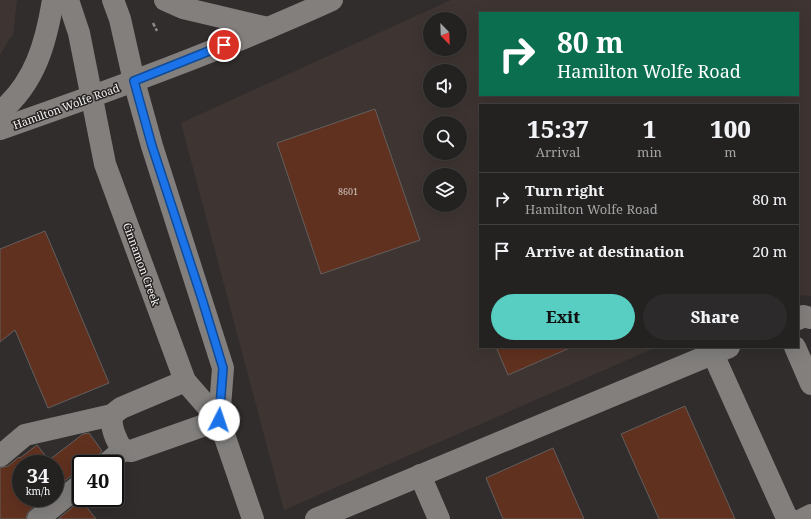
<!DOCTYPE html>
<html lang="en">
<head>
<meta charset="utf-8">
<style>
  body { margin:0; font-family:"Noto Serif",serif; background:#2c2a2a; color:#f1f3f6; height:100vh; display:flex; flex-direction:column; font-size:15px; white-space:nowrap }
  * { box-sizing:border-box; margin:0 }
  p { font-size:13px; color:#a3a4a5 }
  .icon { flex:none; width:22px; height:22px; fill:none; stroke:currentColor; stroke-width:2; stroke-linecap:round; stroke-linejoin:round }
  .map { position:relative; flex:1; overflow:hidden }
  .drawer { position:absolute; left:479px; top:104px; width:320px; height:244px; display:flex; flex-direction:column; background:#242221; border-radius:0px; box-shadow:0 4px 16px #0002,0 0 0 1px #413f3f }
  .drawer>* { flex:none }
  .hud { position:absolute; left:479px; top:12px; width:320px; height:84px; border-radius:0px; box-shadow:0 4px 16px #0002,0 0 0 1px #413f3f; background:#0b6e4f; color:#fff; overflow:hidden }
  .needle { width:26px; rotate:157deg }
  .buttons { position:absolute; left:423px; top:12px; display:grid; gap:8px }
  .buttons a { display:grid; place-items:center; width:44px; height:44px; border-radius:50%; background:#242221; box-shadow:0 4px 16px #0002,0 0 0 1px #413f3f; font-size:20px }
  .speed { position:absolute; left:12px; top:455px; display:flex; gap:8px; font-size:20px; font-weight:700; text-align:center }
  .speed>* { display:grid; place-content:center; width:52px; height:52px; border-radius:50%; background:#242221; box-shadow:0 4px 16px #0002,0 0 0 1px #413f3f; line-height:1 }
  .speed small { font-size:10px; font-weight:400 }
  .speed .limit { border:2px solid #111; border-radius:6px; background:#fff; color:#111 }
  .pin { position:absolute; display:grid; place-items:center; width:34px; height:34px; color:#fff; margin:-17px; border:2px solid #fff; border-radius:50%; box-shadow:0 1px 4px #0007 }
  .me { position:absolute; width:44px; margin:-22px; rotate:4deg; stroke-linejoin:round; filter:drop-shadow(0 0 3px #0008) }
  .turn { display:flex; align-items:center; gap:14px; height:84px; padding:0 12px; font-size:18px }
  .turn .icon { width:52px; height:52px; stroke-width:2.5 }
  .turn b { display:block; font-size:28px; line-height:34px }
  .eta { display:flex; justify-content:space-evenly; align-items:center; height:68px; text-align:center }
  .eta b { font-size:24px; font-weight:800; line-height:28px }
  .primary-button { display:flex; gap:8px; margin-top:auto; padding:8px 12px }
  .primary-button a { flex:1; height:46px; border-radius:24px; background:#57cec1; color:#111; font-size:16px; font-weight:800; line-height:46px; text-align:center }
  .primary-button a+a { background:#2c2a2a; color:#f1f3f6 }
  ul { padding:0; list-style:none }
  li { display:flex; align-items:center; gap:12px; height:52px; padding:0 12px; border-top:1px solid #413f3f }
  li div { flex:1 }
  li b { display:block; font-size:15px }
  li em { font-style:normal }
  .map>svg:first-child { display:block }
</style>
</head>
<body>
<div class="map">
<svg width="811" height="519" viewBox="0 0 811 519">
  <rect width="100%" height="100%" fill="#302d2c"/>
  <!-- built -->
  <g fill="#3e3532" fill-rule="evenodd">
    <path d="M0,0H17L13,36L10,38L0,55Z"/>
    <path d="M451,0H811V296L798,295V105H480V347H657L284,510L181,123ZM480,13H798V95H480ZM430,19H460V49H430ZM430,71H460V101H430ZM430,123H460V153H430ZM430,175H460V205H430Z"/>
  </g>
  <!-- building -->
  <g fill="#60311f" stroke="#635f5e">
    <path d="M375,109L420,240L321,274L277,143Z"/>
    <path d="M45,231L109,383L48,408L15,330L0,342V249Z"/>
    <path d="M496,347H572L508,375Z"/>
    <path d="M685,406L735,519H659L621,434Z"/>
    <path d="M89,433L102,451L90,464H81V471L73,474L55,489V464H21V498H44L30,510L27,514L26,519H0V468L8,466L19,457L20,458L37,445L49,460L83,434Z"/>
    <path d="M553,448L584,519H503L486,478Z"/>
    <path d="M81,500L96,519H58Z"/>
  </g>
  <g fill="none" stroke-linecap="round" stroke-linejoin="round">
    <!-- path -->
    <path stroke="#8c8989" stroke-width="2.5" stroke-dasharray="4 2" stroke-linecap="butt" d="M153,23L157,31"/>
    <!-- minor -->
    <g stroke="#827f7d" stroke-width="22">
      <path d="M68,0L79,33L105,164L185,381L219,420L253,519"/>
      <path d="M113,0L120,19L134,81L152,146L223,368L219,420"/>
      <path d="M165,0L183,8L268,28"/>
      <path d="M0,112C35,83 46,43 53,0"/>
      <path d="M0,129C112,90 224,49 332,0"/>
      <path d="M798,319L803,316L811,318"/>
      <path d="M795,347L811,384"/>
      <path d="M713,354L787,518L790,519"/>
      <path d="M112,415C110,426 116,441 123,450"/>
      <path d="M0,456L25,435L112,415L121,408L185,381"/>
      <path d="M106,464L123,450L131,451L219,420"/>
      <path d="M420,475L439,519"/>
      <path d="M38,519L81,484"/>
      <path d="M316,519L729,347"/>
      <path d="M803,519L811,515"/>
    </g>
  </g>
  <g fill="none" stroke-linecap="round" stroke-linejoin="round">
    <!-- route casing -->
    <g stroke="#114b97" stroke-width="10">
      <path id="route" d="M219,420L223,368L202,299L152,146L134,81L224,45"/>
    </g>
    <!-- route -->
    <use href="#route" stroke="#1a73e8" stroke-width="7"/>
  </g>
  <g text-anchor="middle" dominant-baseline="central" stroke-width="3" stroke-linejoin="round" paint-order="stroke">
    <!-- number labels -->
    <g font-size="9" fill="#d0c2be">
      <text x="348" y="191">8601</text>
    </g>
    <!-- street labels -->
    <g font-size="11" fill="#f5f3f3" stroke="#262322">
      <text transform="translate(66 106) rotate(-20)">Hamilton Wolfe Road</text>
      <text transform="translate(142 264) rotate(70)">Cinnamon Creek</text>
    </g>
  </g>
</svg>
<div class="buttons">
<a><svg class="needle" viewBox="-14 -14 28 28"><path d="M0-13l5 13h-10z" fill="#e53935"/><path d="M0 13l5-13h-10z" fill="#a3a4a5"/></svg></a>
<a><svg class="icon" aria-label="sound" viewBox="0 0 24 24"><path d="M4 9h4l5-4v14l-5-4H4zM17 9q2 3 0 6"/></svg></a>
<a><svg class="icon" aria-label="search" viewBox="0 0 24 24"><circle cx="10" cy="10" r="6"/><path d="M15 15l6 6"/></svg></a>
<a><svg class="icon" aria-label="layers" viewBox="0 0 24 24"><path d="M12 4l9 5-9 5-9-5zM3 14l9 5 9-5"/></svg></a>
</div>
<div class="speed"><div>34<small>km/h</small></div><div class="limit">40</div></div>
<div class="pin" style="left:224px;top:45px;background:#d93025"><svg class="icon" aria-label="arrive" viewBox="0 0 24 24"><path d="M6 21V4h12l-3 4 3 4H6"/></svg></div>
<svg class="me" style="left:219px;top:420px" viewBox="-20 -20 40 40"><circle r="19" fill="#fff"/><path d="M0-13L10 11 0 6-10 11z" fill="#1a73e8"/></svg>
<div class="hud">
<div class="turn"><svg class="icon" aria-label="right" viewBox="0 0 24 24"><path d="M7 20v-9h11M14 6l5 5-5 5"/></svg><div><b>80 m</b>Hamilton Wolfe Road</div></div>
</div>
<section class="drawer">
<div class="eta">
<div><b>15:37</b><p>Arrival</p></div>
<div><b>1</b><p>min</p></div>
<div><b>100</b><p>m</p></div>
</div>
<ul>
<li><svg class="icon" aria-label="right" viewBox="0 0 24 24"><path d="M7 20v-9h11M14 6l5 5-5 5"/></svg><div><b>Turn right</b><p>Hamilton Wolfe Road</p></div><em>80 m</em></li>
<li><svg class="icon" aria-label="arrive" viewBox="0 0 24 24"><path d="M6 21V4h12l-3 4 3 4H6"/></svg><div><b>Arrive at destination</b></div><em>20 m</em></li>
</ul>
<div class="primary-button"><a>Exit</a><a>Share</a></div>
</section>
</div>
</body>
</html>
